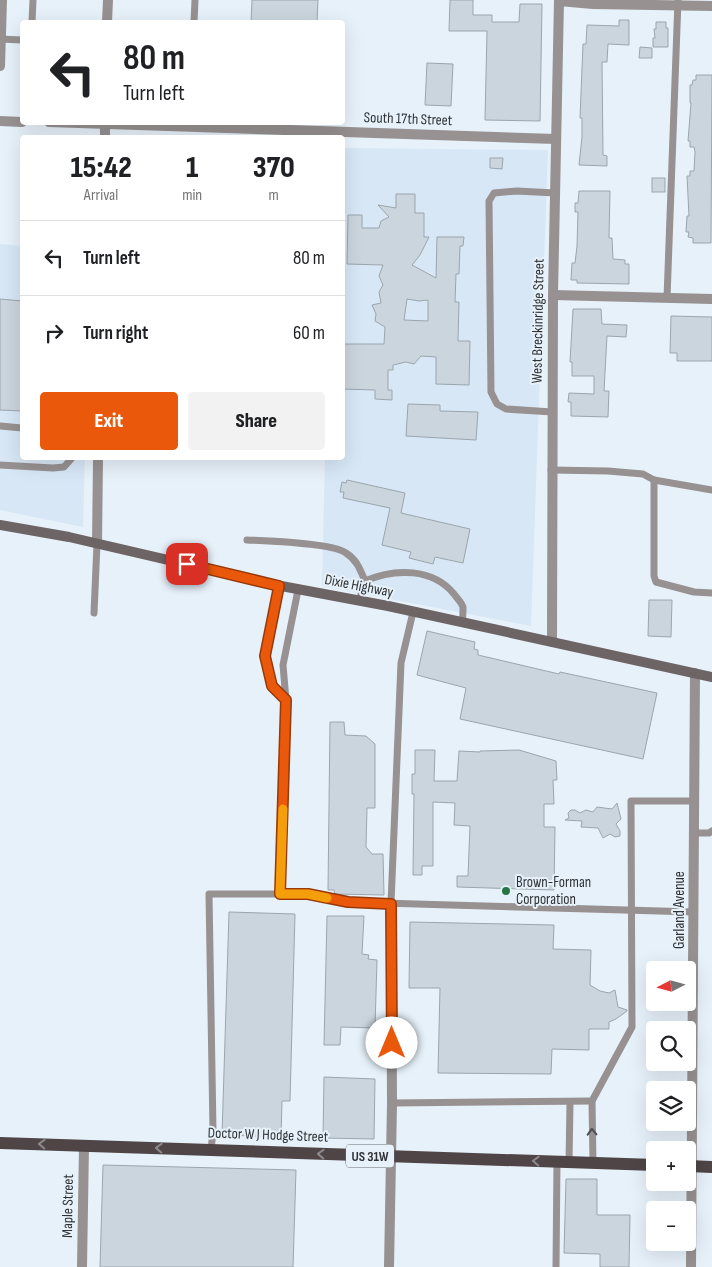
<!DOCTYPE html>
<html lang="en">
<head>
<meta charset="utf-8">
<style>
  body { margin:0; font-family:"Sofia Sans Condensed",sans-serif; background:#f2f2f2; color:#202124; height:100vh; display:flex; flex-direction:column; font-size:19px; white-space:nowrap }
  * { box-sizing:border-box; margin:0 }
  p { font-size:16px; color:#757577 }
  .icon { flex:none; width:28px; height:28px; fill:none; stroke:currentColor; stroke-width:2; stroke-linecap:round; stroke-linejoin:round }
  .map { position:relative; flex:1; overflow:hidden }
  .side { position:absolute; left:20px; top:135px; width:325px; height:325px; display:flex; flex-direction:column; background:#fff; border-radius:5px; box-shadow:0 5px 20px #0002 }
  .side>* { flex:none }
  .top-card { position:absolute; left:20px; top:20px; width:325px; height:105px; border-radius:5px; box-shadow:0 5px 20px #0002; background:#fff; color:#202124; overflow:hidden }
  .needle { width:32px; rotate:264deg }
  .controls { position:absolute; left:646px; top:961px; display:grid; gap:10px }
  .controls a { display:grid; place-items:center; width:50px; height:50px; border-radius:5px; background:#fff; box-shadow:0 5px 20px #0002; font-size:25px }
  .pin { position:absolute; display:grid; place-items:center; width:42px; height:42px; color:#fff; margin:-21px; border-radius:10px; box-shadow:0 2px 8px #0006 }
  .me { position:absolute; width:55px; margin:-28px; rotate:0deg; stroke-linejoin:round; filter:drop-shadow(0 0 4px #0008) }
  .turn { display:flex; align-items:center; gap:18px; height:105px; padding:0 20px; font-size:22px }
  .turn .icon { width:65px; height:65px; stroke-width:2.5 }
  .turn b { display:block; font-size:35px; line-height:42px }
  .eta { display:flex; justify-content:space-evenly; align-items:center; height:85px; text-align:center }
  .eta b { font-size:30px; font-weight:800; line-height:35px }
  .cta { display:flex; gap:10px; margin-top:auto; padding:10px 20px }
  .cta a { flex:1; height:58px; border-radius:5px; background:#ea580c; color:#fff; font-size:20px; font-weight:800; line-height:58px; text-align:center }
  .cta a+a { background:#f2f2f2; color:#202124 }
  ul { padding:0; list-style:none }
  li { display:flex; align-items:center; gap:15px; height:75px; padding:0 20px; border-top:1px solid #e0e0e0 }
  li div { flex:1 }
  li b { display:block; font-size:19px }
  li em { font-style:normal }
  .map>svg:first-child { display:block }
</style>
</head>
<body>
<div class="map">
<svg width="712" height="1267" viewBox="0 0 712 1267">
  <rect width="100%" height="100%" fill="#e7f1fa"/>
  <!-- built -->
  <g fill="#d7e7f6">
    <path d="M343,148L548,150L531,626L322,586L325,458H342Z"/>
    <path d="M0,244L22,246V458H85L83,527L0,510Z"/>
  </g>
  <!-- building -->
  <g fill="#cbd5dd" stroke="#9ba5ad" fill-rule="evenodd">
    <path d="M252,0H318L317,22H251Z"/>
    <path d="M450,0H473V15H492V22H519L520,4H542L540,121L485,120L487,31H449Z"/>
    <path d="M619,20H629V45L608,44L607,62H602L603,155L607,156V166L579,165L582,137V118H580L583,44H586L587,25L619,26Z"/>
    <path d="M656,22H666V28H668V47H653V38H655L654,29H656Z"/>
    <path d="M640,47L652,48V58H639Z"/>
    <path d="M427,63L453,64L451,106L425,105Z"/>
    <path d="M696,75H712L711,243H693V238L688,237L689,232H686L687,216H689L687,176H690V171H694L695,152L694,147H690V141H688L691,103H690V85H692L693,80H696Z"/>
    <path d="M490,158H503L502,169L490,168Z"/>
    <rect x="652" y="178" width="13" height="14"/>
    <path d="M579,191H610L609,238H612L613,259L625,260V264H629V284L577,283V280H571L572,263H575L577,246L578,212H575V203H578Z"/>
    <path d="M396,194H415V213H424V237H429L420,255L412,265L436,278L437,237H464L463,246H460L459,274H456L455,302H459L458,341H470L469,385L436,384V357L421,356L414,364L406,362L393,365V370H388V390H392V400L375,399V390L342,389V344H384L385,327L375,321L376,314L372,305L381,303L379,292L383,285L379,276L383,265L347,264L348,215H362V228H379L381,221L389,217L378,205L396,208ZM407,299L419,301L428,300V321L404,320Z"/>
    <path d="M0,299L22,301V411L0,410Z"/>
    <path d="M573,309H601L602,324L627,325L626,337L607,336L604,391H609L608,417L571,416V402H568L569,393L594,394V376H572V362H570Z"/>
    <path d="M671,316L712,317V361H677V353H670Z"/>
    <path d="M408,404L440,405V411L478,412L476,440L406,436Z"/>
    <path d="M347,480L405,493L401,513L470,529L463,563L435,557L433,564L409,558L411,552L382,545L390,508L343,498L344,492H340L342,482L346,483Z"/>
    <path d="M649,600H672L671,637L648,636Z"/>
    <path d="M427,631L475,642L474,649L478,650V655L559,674L560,672L657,693L643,759L460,719L466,688L417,675Z"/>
    <path d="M330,722H344L345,735L366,736L375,744V808H367L366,847L372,854H383L384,895L335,894L334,890H328Z"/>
    <path d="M415,750H435L434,781H457L459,751L480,752V751L519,750L556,761L557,780H553L554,804H544V827H555L554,890L457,887V876H468L470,826L454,825L455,803L433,802V866H422V875H413L414,794H412V774H415Z"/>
    <path d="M617,803L621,819L616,824L620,831V836L615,837L610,834L603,838L598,828L581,827L582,821L565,820L569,818L568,813L571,810H575L580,813L586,810L593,812L597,807L612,809Z"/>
    <path d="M229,912L295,914L290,1101H282L281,1137L222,1135Z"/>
    <path d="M327,916H364L362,954L369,955L368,959L377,960L375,1028L341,1027L340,1045H324Z"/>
    <path d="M410,922L554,925L553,949L591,950L590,985L600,991L609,993L615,990L618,1007L627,1010V1011L616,1019L609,1022V1029H589V1050L552,1049L551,1074L438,1073L440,988H409Z"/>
    <path d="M324,1077L375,1079L374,1139L323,1138Z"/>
    <path d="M103,1165L296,1170L293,1267H100Z"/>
    <path d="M566,1179H597V1215H630L629,1267H600V1254L564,1253Z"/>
  </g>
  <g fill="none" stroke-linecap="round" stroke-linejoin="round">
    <!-- lane -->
    <g stroke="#979191" stroke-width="7">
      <path d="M32,22L33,0"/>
      <path d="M194,22L195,0"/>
      <path d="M0,39L22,40"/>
      <path d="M667,298L678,0"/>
      <path d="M552,412L506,409L497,404L491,392L489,201L494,193L517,191L555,193"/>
      <path d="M0,426L22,428"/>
      <path d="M0,465L53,468L64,467L72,458"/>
      <path d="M551,470L608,471L643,474L654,480L712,490"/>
      <path d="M654,480V576L656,582L694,592L712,593"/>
      <path d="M247,540C266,541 333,543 346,553C357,560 360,569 365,581L359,601"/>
      <path d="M365,581C395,568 433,568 454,594C457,598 462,603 463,607C463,612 463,618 462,623"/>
      <path d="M279,586L265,656L272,686L285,700"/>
      <path d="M94,613L97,544"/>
      <path d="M694,833H709L712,831"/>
      <path d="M280,894L286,700L283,665L298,590"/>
      <path d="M391,903L401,663L413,612"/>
      <path d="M392,1103L592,1101"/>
      <path d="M211,1150L213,1131L209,894H308L348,902L694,912"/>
      <path d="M569,1163L570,1103"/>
      <path d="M593,1163L592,1101L632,1027L631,801H694"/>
      <path d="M556,1267L557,1162"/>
    </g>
    <!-- street -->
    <g stroke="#979191" stroke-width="10">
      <path d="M559,1L593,4L712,6"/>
      <path d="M107,22L108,0"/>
      <path d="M0,66L2,0"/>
      <path d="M0,121L22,122"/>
      <path d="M49,122L556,139"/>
      <path d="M105,138V122"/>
      <path d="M553,295L712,299"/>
      <path d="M97,544L98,458"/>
      <path d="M552,642L553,295L559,0"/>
      <path d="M82,1267L84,1146"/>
      <path d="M389,1267L392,1103L391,903"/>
      <path d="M691,1267L695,673"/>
    </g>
    <!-- secondary -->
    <path stroke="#6d6465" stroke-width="10" d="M0,525L69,537L276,585L388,606L712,677"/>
    <!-- primary -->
    <g stroke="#4f4546" stroke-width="12">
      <path d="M0,1143L655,1165"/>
      <path d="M688,1166L712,1167"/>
    </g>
  </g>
  <!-- one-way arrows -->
  <defs><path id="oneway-chevron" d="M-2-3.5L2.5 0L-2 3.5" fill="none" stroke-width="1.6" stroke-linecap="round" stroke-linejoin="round" transform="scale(1.25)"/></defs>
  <use stroke="#4e4e51" href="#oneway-chevron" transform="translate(592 1132) rotate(-92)"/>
  <g stroke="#8c8a8e">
    <use href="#oneway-chevron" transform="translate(42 1144) rotate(-178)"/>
    <use href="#oneway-chevron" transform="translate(159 1148) rotate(-178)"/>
    <use href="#oneway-chevron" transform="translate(321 1154) rotate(-178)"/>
    <use href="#oneway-chevron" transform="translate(536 1161) rotate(-177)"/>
  </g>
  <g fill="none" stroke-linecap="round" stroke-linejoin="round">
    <!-- route casing -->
    <g stroke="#983908" stroke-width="12">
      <path id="route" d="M187,564L279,586L265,656L272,686L286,700L280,894H308L348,902L391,904L392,1043"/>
    </g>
    <!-- route -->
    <use href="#route" stroke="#ea580c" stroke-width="9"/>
    <!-- slow -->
    <path stroke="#f59e0b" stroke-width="9" d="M283,809L280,894H308L327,898"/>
  </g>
  <!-- markers -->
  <circle fill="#267545" stroke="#e7f1fa" stroke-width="2" cx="506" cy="891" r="5"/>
  <g text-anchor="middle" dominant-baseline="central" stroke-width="4" stroke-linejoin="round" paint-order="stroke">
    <!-- shield labels -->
    <rect fill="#e7f1fa" stroke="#666b70" stroke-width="1" x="346" y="1144.5" width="48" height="23" rx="4"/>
    <g font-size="14" font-weight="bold" fill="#2e3235">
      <text x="370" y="1156">US 31W</text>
    </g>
    <!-- street labels -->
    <g font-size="15" fill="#2e3235" stroke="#e7f1fa">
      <text transform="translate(408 119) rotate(2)">South 17th Street</text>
      <text transform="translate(538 321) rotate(-89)">West Breckinridge Street</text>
      <text transform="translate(359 586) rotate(11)">Dixie Highway</text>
      <text transform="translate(679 910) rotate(-90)">Garland Avenue</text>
      <text transform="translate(268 1135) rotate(2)">Doctor W J Hodge Street</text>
      <text transform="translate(68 1206) rotate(-89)">Maple Street</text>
    </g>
    <!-- poi labels -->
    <g font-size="15" fill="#2e3235" stroke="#e7f1fa" text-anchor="start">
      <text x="516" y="882">Brown-Forman<tspan x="516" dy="17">Corporation</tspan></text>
    </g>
  </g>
</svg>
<div class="controls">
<a><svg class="needle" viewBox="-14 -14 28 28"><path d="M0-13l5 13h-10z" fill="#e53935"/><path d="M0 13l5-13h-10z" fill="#757577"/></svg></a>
<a><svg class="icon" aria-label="search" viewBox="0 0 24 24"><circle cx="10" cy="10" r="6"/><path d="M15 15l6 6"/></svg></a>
<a><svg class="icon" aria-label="layers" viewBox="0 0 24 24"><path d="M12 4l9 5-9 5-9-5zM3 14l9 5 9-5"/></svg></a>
<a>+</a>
<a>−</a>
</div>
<div class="pin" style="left:187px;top:564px;background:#d93025"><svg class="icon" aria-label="arrive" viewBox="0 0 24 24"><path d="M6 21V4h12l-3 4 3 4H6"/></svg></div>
<svg class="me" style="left:392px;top:1043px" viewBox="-20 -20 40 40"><circle r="19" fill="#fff"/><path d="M0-13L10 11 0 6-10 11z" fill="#ea580c"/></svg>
<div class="top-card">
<div class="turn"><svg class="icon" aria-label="left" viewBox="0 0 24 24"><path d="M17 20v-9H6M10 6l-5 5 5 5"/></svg><div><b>80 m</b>Turn left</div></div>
</div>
<section class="side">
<div class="eta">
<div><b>15:42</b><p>Arrival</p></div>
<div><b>1</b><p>min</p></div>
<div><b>370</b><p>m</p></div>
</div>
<ul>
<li><svg class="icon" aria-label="left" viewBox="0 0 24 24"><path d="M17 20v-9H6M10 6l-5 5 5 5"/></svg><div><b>Turn left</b></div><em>80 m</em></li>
<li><svg class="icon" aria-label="right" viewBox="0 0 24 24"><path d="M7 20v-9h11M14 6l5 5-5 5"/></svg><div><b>Turn right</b></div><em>60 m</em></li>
</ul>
<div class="cta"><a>Exit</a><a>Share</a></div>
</section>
</div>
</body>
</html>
